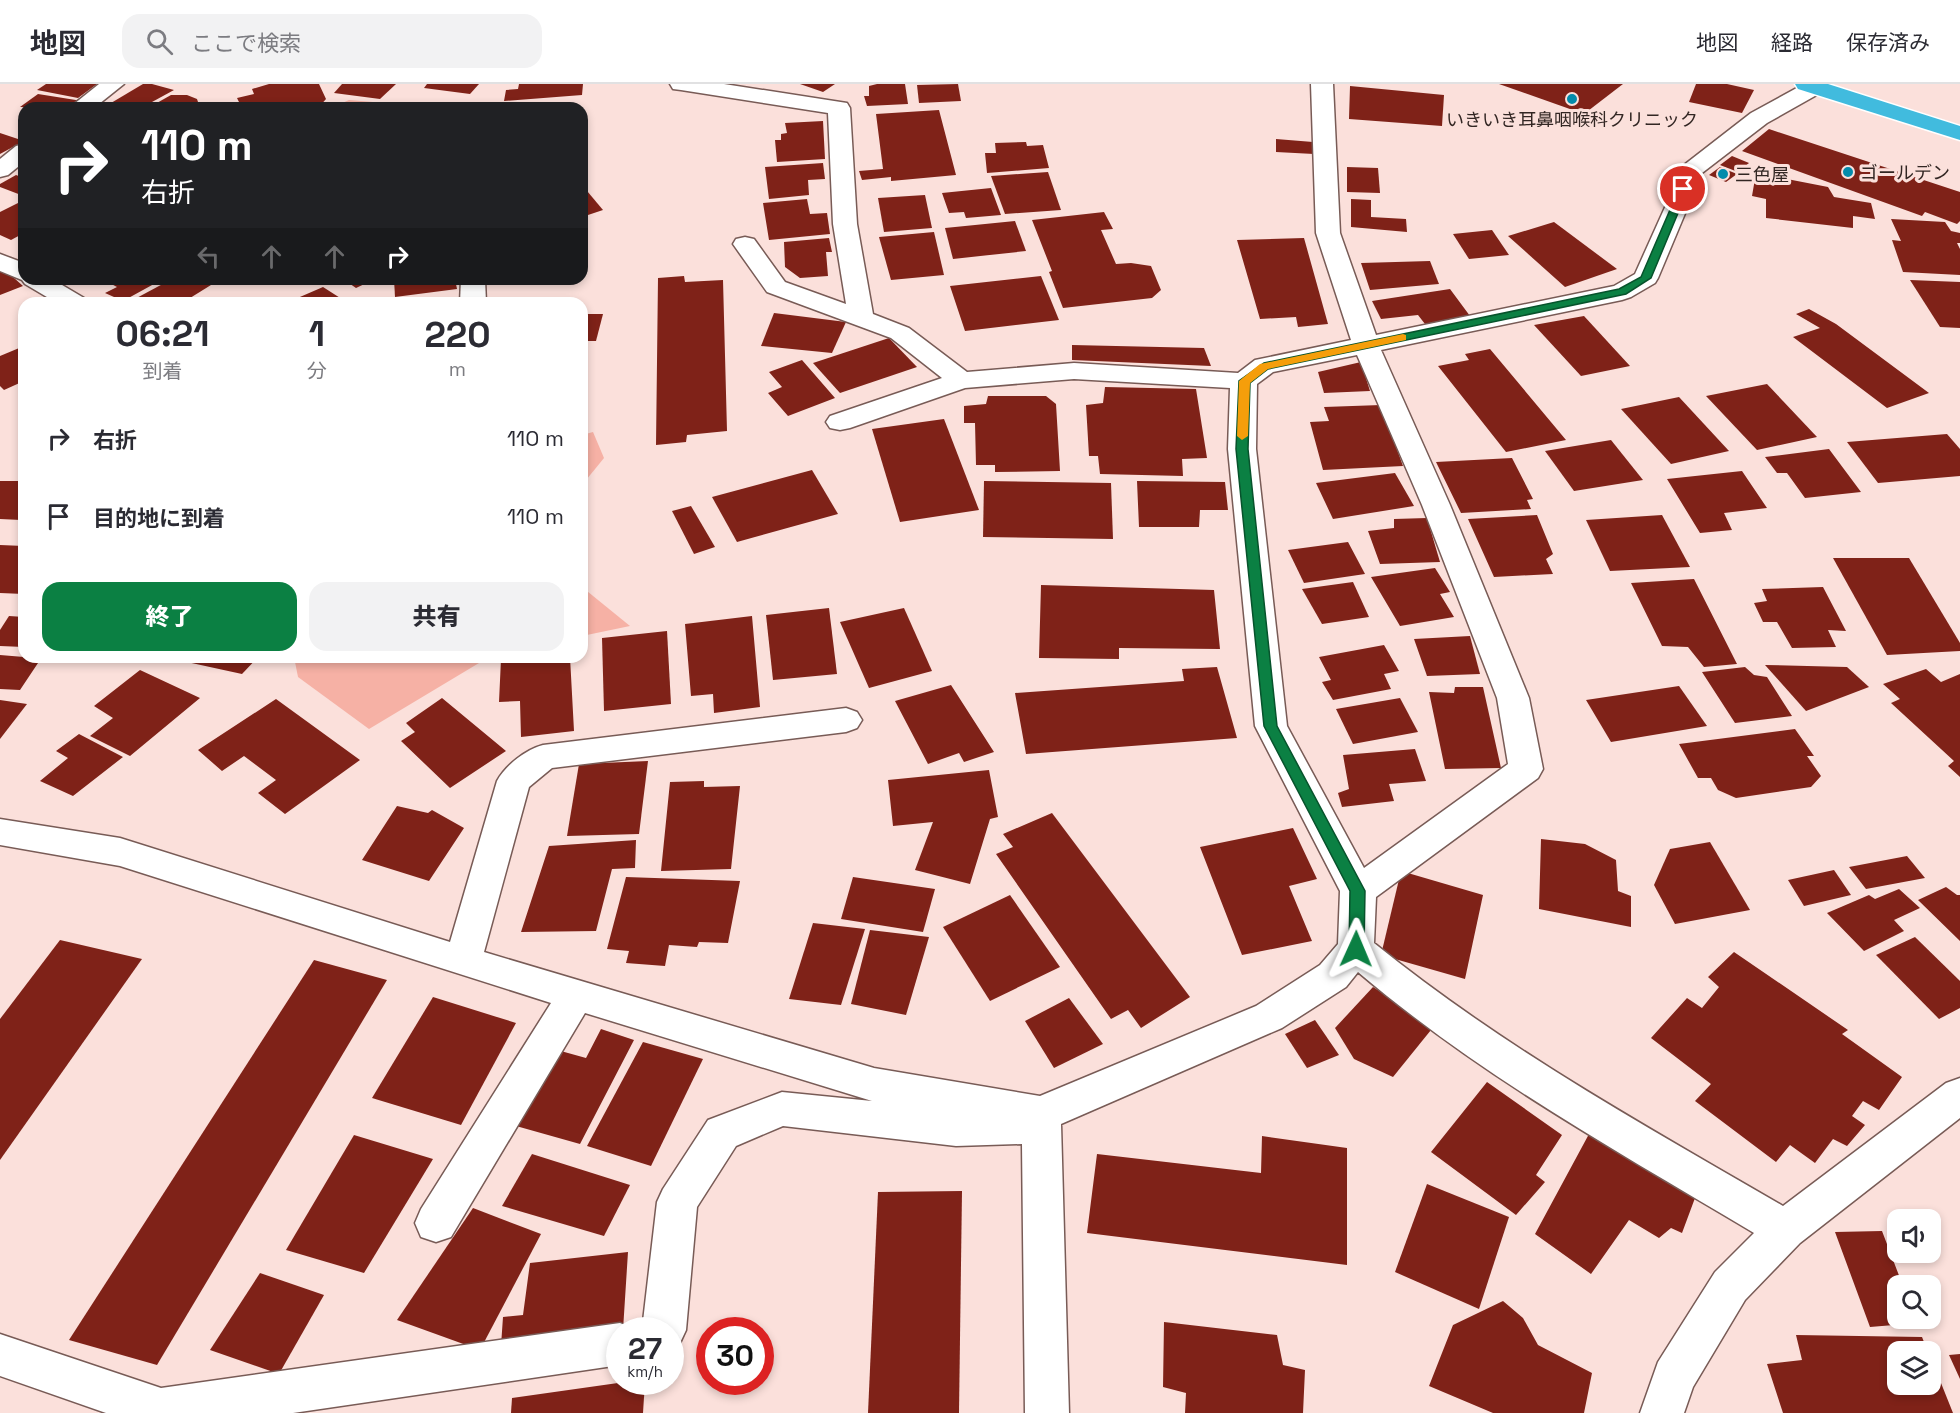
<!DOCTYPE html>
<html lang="ja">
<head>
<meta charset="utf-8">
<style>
  body { margin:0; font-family:"Space Grotesk","Noto Sans JP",sans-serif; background:#f2f2f3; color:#2b2b33; height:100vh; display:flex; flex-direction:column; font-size:22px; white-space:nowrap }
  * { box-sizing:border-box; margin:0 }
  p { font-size:20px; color:#7c7c81 }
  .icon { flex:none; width:33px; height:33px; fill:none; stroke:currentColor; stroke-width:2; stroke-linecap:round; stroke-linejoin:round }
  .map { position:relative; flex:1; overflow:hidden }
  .details { position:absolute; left:18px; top:213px; width:570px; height:366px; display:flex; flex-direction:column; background:#fff; border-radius:18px; box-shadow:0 3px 9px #0003 }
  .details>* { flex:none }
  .hud { position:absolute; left:18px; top:18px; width:570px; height:183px; border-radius:18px; box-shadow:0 3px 9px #0003; background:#202124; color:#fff; overflow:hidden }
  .controls { position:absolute; left:1887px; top:1125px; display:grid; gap:12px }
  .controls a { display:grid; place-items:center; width:54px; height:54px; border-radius:12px; background:#fff; box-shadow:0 3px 9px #0003; font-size:30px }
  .speed { position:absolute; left:606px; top:1233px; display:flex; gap:12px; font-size:30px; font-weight:700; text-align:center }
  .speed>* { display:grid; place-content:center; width:78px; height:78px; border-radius:50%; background:#fff; box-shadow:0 3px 9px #0003; line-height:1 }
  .speed small { font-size:15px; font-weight:400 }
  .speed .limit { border:9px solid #d22; background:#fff; color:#111 }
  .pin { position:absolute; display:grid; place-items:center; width:51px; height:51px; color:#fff; margin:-26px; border:3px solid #fff; border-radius:50%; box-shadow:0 2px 6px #0007 }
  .me { position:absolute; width:66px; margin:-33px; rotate:1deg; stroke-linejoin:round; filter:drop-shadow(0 0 4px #0008) }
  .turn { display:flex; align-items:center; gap:21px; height:126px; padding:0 24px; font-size:27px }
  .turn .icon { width:78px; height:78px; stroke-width:2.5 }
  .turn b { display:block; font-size:42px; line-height:51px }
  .lanes { display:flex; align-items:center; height:57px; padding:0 24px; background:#0003; justify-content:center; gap:30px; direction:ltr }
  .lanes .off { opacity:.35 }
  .eta { display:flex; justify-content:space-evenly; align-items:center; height:102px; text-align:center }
  .eta b { font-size:36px; font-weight:800; line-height:42px }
  .cta { display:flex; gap:12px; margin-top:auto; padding:12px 24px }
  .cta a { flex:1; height:69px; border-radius:18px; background:#0b8043; color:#fff; font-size:24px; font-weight:800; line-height:69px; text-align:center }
  .cta a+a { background:#f2f2f3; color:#2b2b33 }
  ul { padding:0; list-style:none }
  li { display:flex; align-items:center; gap:18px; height:78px; padding:0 24px }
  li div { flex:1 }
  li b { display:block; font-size:22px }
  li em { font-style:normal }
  header { display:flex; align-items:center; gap:36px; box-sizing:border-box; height:84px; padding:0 30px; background:#fff; border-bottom:2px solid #e1e1e2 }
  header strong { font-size:28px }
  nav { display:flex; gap:33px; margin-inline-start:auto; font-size:21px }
  .search { width:420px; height:54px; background:#f2f2f3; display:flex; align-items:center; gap:15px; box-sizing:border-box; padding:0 21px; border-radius:18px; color:#7c7c81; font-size:22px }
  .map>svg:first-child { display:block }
</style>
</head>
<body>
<header>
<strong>地図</strong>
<div class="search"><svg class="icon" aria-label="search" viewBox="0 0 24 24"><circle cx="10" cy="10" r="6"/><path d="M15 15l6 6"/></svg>ここで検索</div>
<nav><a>地図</a><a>経路</a><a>保存済み</a></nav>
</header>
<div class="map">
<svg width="1960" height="1329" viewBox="0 0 1960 1329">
  <rect width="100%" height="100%" fill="#fbe0db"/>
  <!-- green -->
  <g fill="#f6b1a5">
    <path d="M349,16L409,21V24H331Z"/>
    <path d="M593,348L604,374L582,401V351Z"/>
    <path d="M582,503L630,542L582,552Z"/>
    <path d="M294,573H489L369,645L298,593Z"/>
  </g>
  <!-- building -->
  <g fill="#7f2218">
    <path d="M46,0H97L78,14L37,6Z"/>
    <path d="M143,0H152L174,6L141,24H123L111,19Z"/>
    <path d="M269,0H319L326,15L318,24H242L237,14L254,10L252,5Z"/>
    <path d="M342,0H396L380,15L334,9Z"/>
    <path d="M427,0H479L470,10L424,4Z"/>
    <path d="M519,0H583L582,11L504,17L506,6L518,5Z"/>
    <path d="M800,0H835L823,8Z"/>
    <path d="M877,0H905L908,20L867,22L864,12H869V2Z"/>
    <path d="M958,0L961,17L919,19L917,1Z"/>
    <path d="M1499,0H1623L1584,30Z"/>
    <path d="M1696,0H1727L1754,6L1742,29L1689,18Z"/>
    <path d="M1350,2L1444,11L1442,42L1349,35Z"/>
    <path d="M38,10L82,17L72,24L20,23Z"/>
    <path d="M171,11H187L197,15L199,21L194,24H148Z"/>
    <path d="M939,26L956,91L891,97V93L862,96L859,87L883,85L876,30Z"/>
    <path d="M823,37L825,75L777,78L775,56H781V50L787,49L785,39Z"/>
    <path d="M1769,45L1960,108V137L1957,140L1925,128L1922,132L1742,67Z"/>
    <path d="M0,49L24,57L0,70Z"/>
    <path d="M1276,55L1313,58L1314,70L1276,68Z"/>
    <path d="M1026,58L1027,62L1043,61L1049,84L987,89L985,69H996L995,59Z"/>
    <path d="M1732,72L1749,79L1738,88L1720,81Z"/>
    <path d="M823,79L825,95L808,96L809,111L769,115L765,83Z"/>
    <path d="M1347,83L1378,84L1380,109L1347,108Z"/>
    <path d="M1720,83L1737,90L1726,98L1709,91Z"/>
    <path d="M1048,88L1061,126L1005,130L991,92Z"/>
    <path d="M1756,89L1828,103L1834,113L1871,119L1875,135L1853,132V144L1766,134V115L1752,112Z"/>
    <path d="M16,91L24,94V110L21,111L0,103V100Z"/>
    <path d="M582,101L603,126L582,133Z"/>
    <path d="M991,104L1001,131L966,134L964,128L949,129L942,109Z"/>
    <path d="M925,111L932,144L884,148L878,114Z"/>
    <path d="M807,115L810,130L827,129L830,150L769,156L763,119Z"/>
    <path d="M1351,115L1371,116V133L1406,135L1407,148L1351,143Z"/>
    <path d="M24,116V149L11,156L0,151V128Z"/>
    <path d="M1104,128L1113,145L1101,146L1116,180L1131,179L1151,182L1161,206L1152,214L1063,224L1049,188L1052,187L1032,136Z"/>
    <path d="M1891,135L1945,138L1951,147L1960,149V159H1957L1960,165V191L1903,188L1892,156L1901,157Z"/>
    <path d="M1015,137L1026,167L953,175L945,144Z"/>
    <path d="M1554,138L1617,185L1565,203L1508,152Z"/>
    <path d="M1492,146L1509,171L1469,175L1453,150Z"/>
    <path d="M934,148L944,191L891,196L879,153Z"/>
    <path d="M829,154L832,168H826L828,192L800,194L785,183L784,158Z"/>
    <path d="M1304,154L1328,240L1298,243L1296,233L1260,235L1237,156Z"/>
    <path d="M1430,177L1439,200L1370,206L1361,179Z"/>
    <path d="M4,185L23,202L0,211V186Z"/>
    <path d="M684,192L685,198L723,196L727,347L687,351L686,358L656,361L658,194Z"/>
    <path d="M1041,192L1059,236L965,247L950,202Z"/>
    <path d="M102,195H163L123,217L105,209L117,203Z"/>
    <path d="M172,195H198L211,201L182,219L131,217Z"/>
    <path d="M343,195H375L356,204Z"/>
    <path d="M394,195H455L457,205L395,213Z"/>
    <path d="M1910,196L1960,198V244L1940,243Z"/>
    <path d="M323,203L348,219H286Z"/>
    <path d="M1450,205L1470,232L1425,240L1418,231L1381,235L1372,217Z"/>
    <path d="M418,214V219H391V218Z"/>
    <path d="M1809,225L1836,240L1929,309L1887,324L1793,253L1820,244L1796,230Z"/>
    <path d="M774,229L846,238L832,269L761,262Z"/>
    <path d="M582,230H603L596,257H582Z"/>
    <path d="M1584,232L1630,282L1581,292L1534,241Z"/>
    <path d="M889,254L917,283L840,309L813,279Z"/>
    <path d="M1072,261L1204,264L1211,282L1072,276Z"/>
    <path d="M24,262V297L4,306L0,302V272Z"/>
    <path d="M1490,265L1566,356L1506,368L1438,282L1469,276L1465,270Z"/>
    <path d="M802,276L835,314L788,332L768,309L782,303L769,288Z"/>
    <path d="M1361,278L1370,307L1324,309L1318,288Z"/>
    <path d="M1767,300L1817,353L1757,366L1706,312Z"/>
    <path d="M1105,303L1196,305L1207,374L1182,375L1183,392L1100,390L1098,372H1089L1086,321L1103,319Z"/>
    <path d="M988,312H1046L1056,320L1060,387L995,388V381H976L975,339H964V322L986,320Z"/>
    <path d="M1679,313L1729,367L1671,380L1621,325Z"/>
    <path d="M1381,321L1403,382L1323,386L1310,338L1329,337L1324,323Z"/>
    <path d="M944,335L979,426L900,438L872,345Z"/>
    <path d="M1947,350L1960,365V392L1878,399L1847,358Z"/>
    <path d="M1611,356L1643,396L1574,407L1545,367Z"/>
    <path d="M1829,365L1861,408L1805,414L1787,389H1777L1765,373Z"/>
    <path d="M1512,374L1533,415L1527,416L1531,425L1461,429L1436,378Z"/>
    <path d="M812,386L838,430L737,458L712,413Z"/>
    <path d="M24,387V432L21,436L0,435V397H18Z"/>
    <path d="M1742,387L1767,424L1724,429L1732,446L1700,449L1667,395Z"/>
    <path d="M1395,389L1414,422L1333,435L1316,399Z"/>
    <path d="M984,397L1111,399L1113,455L983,453Z"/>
    <path d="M1137,397L1225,398L1228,426H1200L1199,443H1139Z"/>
    <path d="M691,422L715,463L694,470L672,427Z"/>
    <path d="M1537,431L1553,470L1546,475L1553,490L1494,493L1468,435Z"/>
    <path d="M1662,431L1690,483L1610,487L1586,436Z"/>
    <path d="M1427,434L1440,478L1380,480L1368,447L1394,444V435Z"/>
    <path d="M1348,458L1365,490L1304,499L1288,466Z"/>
    <path d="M0,461L24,462V510L0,509Z"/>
    <path d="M1833,474H1909L1960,559V567L1887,571Z"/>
    <path d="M1435,484L1450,508L1440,510L1454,533L1400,542L1371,493Z"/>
    <path d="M1694,495L1737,580L1704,583L1688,563L1662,562L1631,499Z"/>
    <path d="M1353,498L1369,533L1322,540L1302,505Z"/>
    <path d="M1041,501L1214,506L1220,565L1119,564V575L1039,574Z"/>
    <path d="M1823,503L1846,547L1828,546L1836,563L1792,564L1777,538H1763L1754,519L1767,517L1762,505Z"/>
    <path d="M829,524L837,590L773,596L766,531Z"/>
    <path d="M904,524L932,587L869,604L840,538Z"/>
    <path d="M9,532L24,533V563L0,562V546Z"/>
    <path d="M752,532L760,623L714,629L713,610L691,612L685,540Z"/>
    <path d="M667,547L671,620L604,627L602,554Z"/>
    <path d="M1470,552L1480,590L1427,592L1414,555Z"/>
    <path d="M1384,561L1399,587L1384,590L1391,605L1333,616L1322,598L1331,596L1319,573Z"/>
    <path d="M0,571L24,573H42L20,606L0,605Z"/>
    <path d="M164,573H258L242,590Z"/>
    <path d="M524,573H570L574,647L521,653L520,617L499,618L501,575Z"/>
    <path d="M1765,581L1847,583L1869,603L1806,627Z"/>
    <path d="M1217,583L1237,654L1026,670L1015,609L1184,597L1182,585Z"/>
    <path d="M1745,583L1754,591L1767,593L1792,632L1735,639L1702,588Z"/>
    <path d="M1926,585L1941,598L1960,590V693L1948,682L1954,677L1891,619L1900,615L1883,600Z"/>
    <path d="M140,586L200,614L130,672L90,652L113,634L94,622Z"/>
    <path d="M951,601L994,668L964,678L959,669L928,680L895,617Z"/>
    <path d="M1679,602L1707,642L1611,658L1586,616Z"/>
    <path d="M1455,603H1483L1501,684L1445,685L1429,608L1454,609Z"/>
    <path d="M442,614L506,667L450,704L401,657L415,648L406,639Z"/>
    <path d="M1400,614L1418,648L1353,660L1336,625Z"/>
    <path d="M276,615L360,676L285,730L258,709L276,696L244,672L222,687L198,666Z"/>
    <path d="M0,616L27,620L0,655Z"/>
    <path d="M1795,645L1814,672H1807L1821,692L1811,703L1736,714L1718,706L1711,694H1698L1679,660Z"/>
    <path d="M79,650L123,673L73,712L40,697L68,674L56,667Z"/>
    <path d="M1415,665L1426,697L1389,700L1394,717L1342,723L1338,709L1349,705L1343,671Z"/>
    <path d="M648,677L639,750L567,752L579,680Z"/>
    <path d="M989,686L998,733L990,735L970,800L915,786L933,738L893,742L888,696Z"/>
    <path d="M704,697V703L740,702L731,785L661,787L670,698Z"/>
    <path d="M397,722L428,729L432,726L464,744L429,797L362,776Z"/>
    <path d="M1052,729L1190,913L1141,944L1128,926L1111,935L996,770L1013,763L1003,750Z"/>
    <path d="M1293,744L1317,795L1289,802L1312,857L1242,871L1200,763Z"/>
    <path d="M1541,755L1585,760L1616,776L1618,807L1631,812V843L1539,825Z"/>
    <path d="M636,756L635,784L612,785L596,847L521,848L549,762Z"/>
    <path d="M1710,758L1750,826L1675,840L1654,801L1670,765Z"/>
    <path d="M1907,772L1925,794L1866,805L1849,783Z"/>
    <path d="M1834,786L1851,811L1804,822L1788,796Z"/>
    <path d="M1401,787L1483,811L1465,895L1381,871Z"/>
    <path d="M626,793L740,797L728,859L699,858L697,863L669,861L665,882L626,879L629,867L607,865Z"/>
    <path d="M853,793L935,805L923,848L841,835Z"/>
    <path d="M1946,803L1957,811H1960V857L1918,816Z"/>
    <path d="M1899,805L1920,824L1894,836L1904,847L1864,867L1827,829L1869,811L1875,815Z"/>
    <path d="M1010,811L1060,883L990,917L943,843Z"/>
    <path d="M813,839L865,845L841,921L789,915Z"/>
    <path d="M870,846L929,853L906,931L851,920Z"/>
    <path d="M1915,853L1960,897V924L1939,935L1876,871Z"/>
    <path d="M60,856L142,875L0,1076V935Z"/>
    <path d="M1734,868L1848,946L1842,950L1902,993L1879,1026L1863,1017L1852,1032L1865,1041L1847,1062L1833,1055L1815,1079L1790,1061L1776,1078L1695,1017L1711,1000L1651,954L1687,914L1702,924L1719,903L1708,893Z"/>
    <path d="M314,876L387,896L157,1281L69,1256Z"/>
    <path d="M1373,903L1435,941L1393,993L1354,975L1335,944Z"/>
    <path d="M433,913L516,939L461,1041L372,1014Z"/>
    <path d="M1069,914L1103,960L1054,984L1025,937Z"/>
    <path d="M1315,936L1339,971L1307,984L1285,950Z"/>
    <path d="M601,945L634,956L580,1060L509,1040L550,964L586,974Z"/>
    <path d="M643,958L703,975L651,1082L587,1062Z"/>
    <path d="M1487,998L1562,1051L1536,1091L1545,1098L1516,1131L1431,1068Z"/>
    <path d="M1589,1050L1695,1114L1682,1149L1671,1144L1659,1154L1629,1136L1591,1190L1535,1150Z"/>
    <path d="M354,1051L433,1075L364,1189L286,1166Z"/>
    <path d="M1262,1052L1347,1064V1181L1087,1149L1097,1070L1261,1089Z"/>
    <path d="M532,1070L630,1101L604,1152L502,1122Z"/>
    <path d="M1427,1100L1509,1133L1479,1225L1395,1188Z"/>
    <path d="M962,1107L959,1329H868L878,1108Z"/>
    <path d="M473,1124L541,1150L480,1266L397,1236Z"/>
    <path d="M1882,1147L1903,1202H1898V1234H1916L1918,1239L1870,1243L1835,1148Z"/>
    <path d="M628,1168L623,1246L500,1276L503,1233L523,1231L530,1179Z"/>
    <path d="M260,1189L324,1211L279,1290L210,1266Z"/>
    <path d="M1503,1217L1523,1234L1538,1261L1592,1289L1584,1329H1493L1429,1302L1453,1241Z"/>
    <path d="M1164,1238L1277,1251L1283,1281L1305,1286L1303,1329H1185L1186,1309L1163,1303Z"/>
    <path d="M1796,1251L1922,1253L1928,1268H1898V1300H1930L1931,1274L1953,1329H1783L1767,1280L1802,1276Z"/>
    <path d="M1960,1270V1295L1949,1271Z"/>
    <path d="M625,1298H645L643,1329H511L512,1314Z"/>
  </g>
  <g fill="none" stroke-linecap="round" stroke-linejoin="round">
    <!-- minor casing -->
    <g stroke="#785b56" stroke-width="3">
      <g id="minor">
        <path d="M99,0H124L94,24H69Z"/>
        <path d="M670,0H724L847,19L850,24L857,140L873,230L909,244L967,288L1074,279L1238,289L1255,276L1351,256L1316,149L1311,0H1333L1340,149L1376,251L1614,202L1635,190L1684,81L1751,29L1804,0H1823L1825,3L1822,8L1767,39L1702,89L1658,194L1655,199L1631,213L1622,216L1381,266L1450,421L1529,614L1543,685L1538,694L1376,813L1374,859C1501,962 1642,1040 1783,1122L1946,999L1960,994V1034L1800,1159L1745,1216L1693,1303L1684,1329H1640L1658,1278L1715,1188L1754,1149C1618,1068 1479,991 1358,888L1346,903L1282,944L1061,1040L1069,1329H1025L1022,1060L956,1062L783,1042L736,1062L697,1123L686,1246L679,1261L670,1264V1246H642L657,1118L663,1105L708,1036L782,1008L872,1017L585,929L451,1153L436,1158L421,1153L415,1139L421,1125L551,919L120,782L0,761V735L120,754L450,858L497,697C506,681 525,666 543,661L846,624L857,628L862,636L857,644L846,648L552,684L529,703L484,868L874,984L1040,1012L1256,922L1320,881L1338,860L1340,807L1255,642L1228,365L1230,304L1074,295L965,304L850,344L840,346L830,344L826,338L830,332L942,294L891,254L767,208L733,160L736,155L745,153L754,155L785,198L846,220L833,140L828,29L681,6L673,5ZM1357,271L1422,421L1497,614L1508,680L1364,784L1287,642L1256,365L1257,300L1273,288Z"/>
        <path d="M24,60V78L8,91L0,93V75L16,62Z"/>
        <path d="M0,170L24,179V195H52L84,214L88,219H57L25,200L22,196L0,187Z"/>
        <path d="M461,195H485L486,219H460Z"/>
        <path d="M620,1239L636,1246H620V1281L293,1329H106L0,1292V1250L161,1304Z"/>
      </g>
    </g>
    <!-- highway casing -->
    <g stroke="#fff" stroke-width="3">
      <path id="highway" d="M1795,0H1828L1960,42V56L1798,5Z"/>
    </g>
    <!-- minor -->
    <use href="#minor" fill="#fff" fill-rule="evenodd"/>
    <!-- highway -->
    <use href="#highway" fill="#41bbde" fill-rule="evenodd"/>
  </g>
  <!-- route -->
  <path fill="#0b8043" stroke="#07532c" stroke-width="1.5" d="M1683,102L1688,105L1651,194L1626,210L1268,285L1250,299L1248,365L1277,642L1365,807L1364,865L1362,870L1356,872L1351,870L1349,865L1350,807L1264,642L1236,365L1239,297L1264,279L1619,205L1641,193L1679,105Z"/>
  <!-- slow -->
  <path fill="#f59e0b" d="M1403,250L1406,251V256L1268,285L1250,299L1248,352L1242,356L1237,352L1239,297L1260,280Z"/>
  <!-- markers -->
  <g fill="#038bab" stroke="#fbe0db" stroke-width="2">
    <circle cx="1572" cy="15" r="6"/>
    <circle cx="1848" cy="88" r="6"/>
    <circle cx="1723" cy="90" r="6"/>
  </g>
  <g text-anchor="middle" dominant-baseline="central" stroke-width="6" stroke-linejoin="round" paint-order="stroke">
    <!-- far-poi labels -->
    <g font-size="18" fill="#322623" stroke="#fbe0db" text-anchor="start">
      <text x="1572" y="35" text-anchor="middle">いきいき耳鼻咽喉科クリニック</text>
      <text x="1860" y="88">ゴールデン</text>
      <text x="1735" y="90">三色屋</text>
    </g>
  </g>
</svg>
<div class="controls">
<a><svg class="icon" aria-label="sound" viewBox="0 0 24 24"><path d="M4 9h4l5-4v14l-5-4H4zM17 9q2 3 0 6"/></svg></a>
<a><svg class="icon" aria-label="search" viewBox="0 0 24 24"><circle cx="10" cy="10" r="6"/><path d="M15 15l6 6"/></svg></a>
<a><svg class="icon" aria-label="layers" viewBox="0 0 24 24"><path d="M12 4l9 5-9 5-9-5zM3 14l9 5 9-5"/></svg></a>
</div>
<div class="speed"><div>27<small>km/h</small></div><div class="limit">30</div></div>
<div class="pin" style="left:1683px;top:105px;background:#d93025"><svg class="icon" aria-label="arrive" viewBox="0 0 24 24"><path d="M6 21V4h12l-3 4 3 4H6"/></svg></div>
<svg class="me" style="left:1356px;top:865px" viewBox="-20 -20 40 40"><path d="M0-17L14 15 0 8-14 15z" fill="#0b8043" stroke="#fff" stroke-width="4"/></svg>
<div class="hud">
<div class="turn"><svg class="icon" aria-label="right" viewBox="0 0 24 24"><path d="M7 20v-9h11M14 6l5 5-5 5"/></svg><div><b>110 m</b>右折</div></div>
<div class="lanes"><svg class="icon off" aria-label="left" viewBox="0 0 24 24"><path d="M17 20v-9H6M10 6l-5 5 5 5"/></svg><svg class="icon off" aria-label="ahead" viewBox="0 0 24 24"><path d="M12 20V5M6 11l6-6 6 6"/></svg><svg class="icon off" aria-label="ahead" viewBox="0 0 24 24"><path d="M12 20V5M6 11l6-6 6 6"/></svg><svg class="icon" aria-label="right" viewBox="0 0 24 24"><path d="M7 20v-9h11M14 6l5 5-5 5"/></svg></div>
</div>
<section class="details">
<div class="eta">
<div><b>06:21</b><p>到着</p></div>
<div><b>1</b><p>分</p></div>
<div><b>220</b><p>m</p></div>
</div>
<ul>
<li><svg class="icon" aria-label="right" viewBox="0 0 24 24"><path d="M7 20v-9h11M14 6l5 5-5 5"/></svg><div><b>右折</b></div><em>110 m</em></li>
<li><svg class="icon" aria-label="arrive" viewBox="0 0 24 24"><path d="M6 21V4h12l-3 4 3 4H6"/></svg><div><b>目的地に到着</b></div><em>110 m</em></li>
</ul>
<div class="cta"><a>終了</a><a>共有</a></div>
</section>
</div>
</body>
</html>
